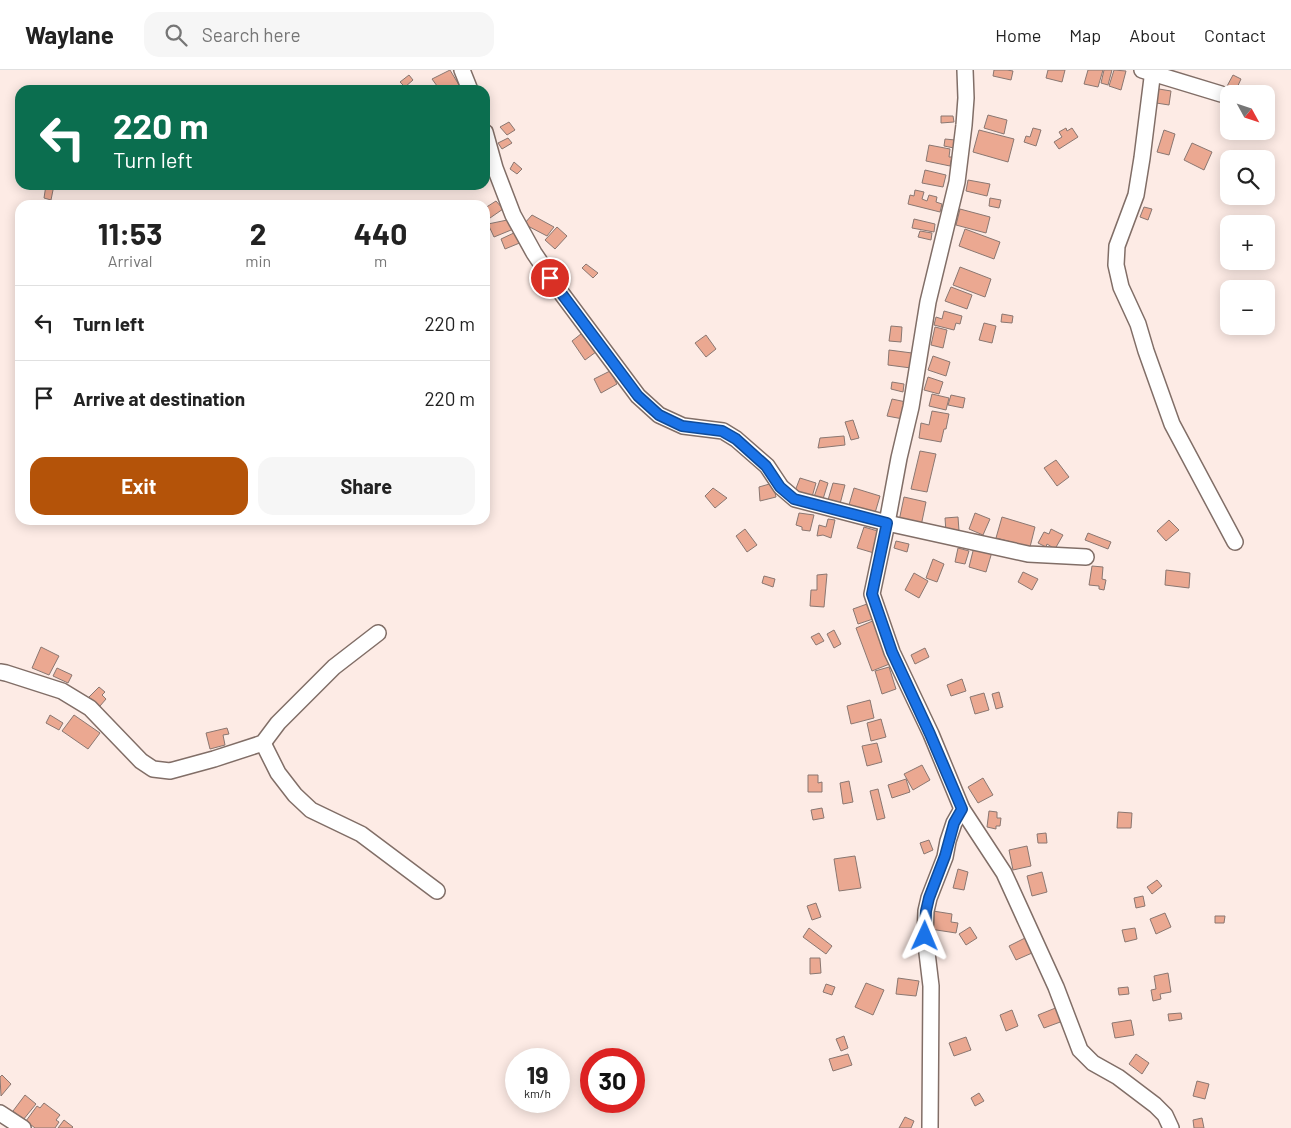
<!DOCTYPE html>
<html lang="en">
<head>
<meta charset="utf-8">
<style>
  body { margin:0; font-family:Barlow,sans-serif; background:#f6f6f6; color:#222; height:100vh; display:flex; flex-direction:column; font-size:19px; white-space:nowrap }
  * { box-sizing:border-box; margin:0 }
  p { font-size:16px; color:#767676 }
  .icon { flex:none; width:28px; height:28px; fill:none; stroke:currentColor; stroke-width:2; stroke-linecap:round; stroke-linejoin:round }
  .map { position:relative; flex:1; overflow:hidden }
  .drawer { position:absolute; left:15px; top:130px; width:475px; height:325px; display:flex; flex-direction:column; background:#fff; border-radius:15px; box-shadow:0 2px 12px #0003 }
  .drawer>* { flex:none }
  .guide { position:absolute; left:15px; top:15px; width:475px; height:105px; border-radius:15px; box-shadow:0 2px 12px #0003; background:#0b6e4f; color:#fff; overflow:hidden }
  .needle { width:32px; rotate:130deg }
  .fabs { position:absolute; left:1220px; top:15px; display:grid; gap:10px }
  .fabs a { display:grid; place-items:center; width:55px; height:55px; border-radius:10px; background:#fff; box-shadow:0 2px 12px #0003; font-size:25px }
  .speed { position:absolute; left:505px; top:978px; display:flex; gap:10px; font-size:25px; font-weight:700; text-align:center }
  .speed>* { display:grid; place-content:center; width:65px; height:65px; border-radius:50%; background:#fff; box-shadow:0 2px 12px #0003; line-height:1 }
  .speed small { font-size:12px; font-weight:400 }
  .speed .limit { border:8px solid #d22; background:#fff; color:#111 }
  .pin { position:absolute; display:grid; place-items:center; width:42px; height:42px; color:#fff; margin:-21px; border:2px solid #fff; border-radius:50%; box-shadow:0 1px 5px #0007 }
  .me { position:absolute; width:55px; margin:-28px; rotate:1deg; stroke-linejoin:round; filter:drop-shadow(0 0 4px #0008) }
  .turn { display:flex; align-items:center; gap:18px; height:105px; padding:0 15px; font-size:22px }
  .turn .icon { width:65px; height:65px; stroke-width:2.5 }
  .turn b { display:block; font-size:35px; line-height:42px }
  .eta { display:flex; justify-content:space-evenly; align-items:center; height:85px; text-align:center }
  .eta b { font-size:30px; font-weight:700; line-height:35px }
  .button { display:flex; gap:10px; margin-top:auto; padding:10px 15px }
  .button a { flex:1; height:58px; border-radius:15px; background:#b45309; color:#fff; font-size:20px; font-weight:700; line-height:58px; text-align:center }
  .button a+a { background:#f6f6f6; color:#222 }
  ul { padding:0; list-style:none }
  li { display:flex; align-items:center; gap:15px; height:75px; padding:0 15px; border-top:1px solid #e0e0e0 }
  li div { flex:1 }
  li b { display:block; font-size:19px }
  li em { font-style:normal }
  header { display:flex; align-items:center; gap:30px; box-sizing:border-box; height:70px; padding:0 25px; background:#fff; border-bottom:1px solid #e0e0e0 }
  header strong { font-size:24px }
  nav { display:flex; gap:28px; margin-inline-start:auto; font-size:18px }
  .search { width:350px; height:45px; background:#f6f6f6; display:flex; align-items:center; gap:12px; box-sizing:border-box; padding:0 18px; border-radius:15px; color:#767676; font-size:19px }
  .map>svg:first-child { display:block }
</style>
</head>
<body>
<header>
<strong>Waylane</strong>
<div class="search"><svg class="icon" aria-label="search" viewBox="0 0 24 24"><circle cx="10" cy="10" r="6"/><path d="M15 15l6 6"/></svg>Search here</div>
<nav><a>Home</a><a>Map</a><a>About</a><a>Contact</a></nav>
</header>
<div class="map">
<svg width="1291" height="1058" viewBox="0 0 1291 1058">
  <rect width="100%" height="100%" fill="#fdebe5"/>
  <!-- building -->
  <g fill="#eba891" stroke="#8a7771">
    <path d="M450,0L459,15L449,20H440L432,9Z"/>
    <path d="M994,0H1007L1013,1L1011,10L993,6Z"/>
    <path d="M1048,0H1065L1062,12L1046,8Z"/>
    <path d="M1088,0H1103L1098,17L1084,14Z"/>
    <path d="M1104,0H1112L1108,15L1101,13Z"/>
    <path d="M1114,0L1126,1L1121,20L1109,16Z"/>
    <path d="M409,5L413,10L405,17L400,12Z"/>
    <path d="M1233,5L1241,9L1235,22L1226,18Z"/>
    <path d="M1153,18L1171,21L1169,35L1150,32Z"/>
    <path d="M988,45L1007,50L1004,64L984,58Z"/>
    <path d="M941,46H953L954,52L941,53Z"/>
    <path d="M509,52L515,60L507,65L500,57Z"/>
    <path d="M1033,58L1041,60L1036,76L1024,72L1026,66L1030,67Z"/>
    <path d="M1066,58L1067,61L1072,58L1078,67L1059,79L1054,72L1062,67L1059,62Z"/>
    <path d="M979,60L1014,69L1008,92L973,82Z"/>
    <path d="M1164,60L1175,64L1169,85L1157,82Z"/>
    <path d="M508,68L512,73L502,79L498,73Z"/>
    <path d="M945,69L955,70L954,78L944,76Z"/>
    <path d="M1192,73L1212,82L1204,100L1184,90Z"/>
    <path d="M929,75L950,79L949,87H952L950,96L926,91Z"/>
    <path d="M514,92L522,99L517,104L510,99Z"/>
    <path d="M925,100L946,105L943,117L922,113Z"/>
    <path d="M968,110L990,114L987,126L966,121Z"/>
    <path d="M46,115H54L51,130L44,128Z"/>
    <path d="M915,120L924,122L922,129L927,131L929,125L937,127L936,132L942,134L940,142L908,134L910,125L914,126Z"/>
    <path d="M990,128L1001,130L999,138L989,136Z"/>
    <path d="M496,131L503,139L490,148L485,143V138Z"/>
    <path d="M1144,137L1152,139L1148,150L1140,147Z"/>
    <path d="M960,139L990,147L986,163L956,155Z"/>
    <path d="M532,145L554,157L547,166L524,154Z"/>
    <path d="M512,149L516,158L494,167L488,154Z"/>
    <path d="M914,149L935,154L934,162L912,158Z"/>
    <path d="M557,157L567,166L555,179L545,170Z"/>
    <path d="M965,159L1000,172L994,189L959,176Z"/>
    <path d="M920,161L932,163L931,170L918,167Z"/>
    <path d="M516,162L522,172L505,179L501,169Z"/>
    <path d="M586,194L598,203L593,208L582,198Z"/>
    <path d="M960,197L991,209L985,227L953,215Z"/>
    <path d="M951,217L972,225L967,239L945,231Z"/>
    <path d="M944,241L962,246L960,254L956,253L954,260L934,255L936,247L942,249Z"/>
    <path d="M1002,244L1013,246L1012,253L1001,252Z"/>
    <path d="M984,253L996,256L992,273L979,270Z"/>
    <path d="M891,256L902,257L901,272L889,271Z"/>
    <path d="M935,257L947,260L943,278L931,275Z"/>
    <path d="M586,260L600,279L585,290L572,271Z"/>
    <path d="M706,265L716,279L706,287L695,273Z"/>
    <path d="M889,280L912,283L911,298L888,295Z"/>
    <path d="M933,286L950,292L946,306L928,300Z"/>
    <path d="M610,301L617,314L601,323L594,309Z"/>
    <path d="M928,307L943,312L939,324L924,320Z"/>
    <path d="M892,312L904,314L903,322L891,319Z"/>
    <path d="M932,324L949,328L946,340L929,336Z"/>
    <path d="M951,325L965,328L963,338L948,335Z"/>
    <path d="M892,329L906,332L903,349L887,346Z"/>
    <path d="M932,341L949,344L946,359H944L941,372L919,368L921,353L929,355Z"/>
    <path d="M853,350L859,368L851,370L845,352Z"/>
    <path d="M844,366L845,375L818,378L820,368Z"/>
    <path d="M920,381L936,384L927,422L911,419Z"/>
    <path d="M1056,390L1069,407L1057,416L1044,398Z"/>
    <path d="M800,408L816,413L812,427L795,421Z"/>
    <path d="M820,410L828,413L823,429L814,427Z"/>
    <path d="M773,413L776,427L760,431L759,417Z"/>
    <path d="M833,413L845,415L840,434L828,430Z"/>
    <path d="M713,418L727,428L715,438L705,426Z"/>
    <path d="M854,418L880,426L875,443L849,435Z"/>
    <path d="M904,427L926,432L921,456L899,451Z"/>
    <path d="M799,443L814,445L810,461L802,460V457L796,455Z"/>
    <path d="M975,443L990,449L983,465L969,459Z"/>
    <path d="M958,447L959,461L946,462L945,448Z"/>
    <path d="M1002,447L1035,457L1030,477L996,468Z"/>
    <path d="M828,449L835,450L831,468L823,465L817,466L819,455L826,457Z"/>
    <path d="M1169,450L1179,460L1166,471L1157,461Z"/>
    <path d="M864,457L881,462L874,483L857,478Z"/>
    <path d="M745,459L757,475L747,482L736,466Z"/>
    <path d="M1051,459L1063,465L1055,479L1047,474L1046,477L1038,473L1044,462L1049,464Z"/>
    <path d="M1088,463L1111,472L1108,479L1085,470Z"/>
    <path d="M896,471L909,474L907,482L894,478Z"/>
    <path d="M974,477L992,482L986,502L969,497Z"/>
    <path d="M958,478L969,481L965,494L955,492Z"/>
    <path d="M933,489L944,494L937,512L926,508Z"/>
    <path d="M1092,496L1103,497L1102,509L1106,510L1104,520L1099,519V516L1089,515Z"/>
    <path d="M1166,500L1190,503L1189,518L1165,515Z"/>
    <path d="M1023,502L1038,509L1032,520L1018,512Z"/>
    <path d="M914,503L928,511L919,528L905,520Z"/>
    <path d="M827,504L824,537L810,536L811,520H817V505Z"/>
    <path d="M764,506L775,509L773,517L762,513Z"/>
    <path d="M867,534L873,549L858,554L853,539Z"/>
    <path d="M875,550L892,593L872,601L856,558Z"/>
    <path d="M834,560L841,574L834,578L827,564Z"/>
    <path d="M819,563L824,571L816,575L811,567Z"/>
    <path d="M41,577L59,586L49,605L32,598Z"/>
    <path d="M925,578L929,587L915,594L911,585Z"/>
    <path d="M889,597L896,619L882,624L875,601Z"/>
    <path d="M57,598L72,605L68,613L53,606Z"/>
    <path d="M962,609L966,621L951,626L947,615Z"/>
    <path d="M99,617L105,622L102,625L106,629L100,636L96,632L94,634L88,628Z"/>
    <path d="M999,622L1003,637L996,639L992,624Z"/>
    <path d="M984,623L989,640L975,644L970,627Z"/>
    <path d="M870,630L874,648L851,654L847,636Z"/>
    <path d="M50,645L63,653L59,660L46,653Z"/>
    <path d="M74,645L100,663L88,679L62,661Z"/>
    <path d="M881,649L886,667L871,671L867,653Z"/>
    <path d="M227,658L229,664L223,665L225,675L210,679L206,663Z"/>
    <path d="M877,673L882,692L867,696L862,676Z"/>
    <path d="M922,695L930,710L913,720L904,704Z"/>
    <path d="M808,705H818V713L822,712V722H808Z"/>
    <path d="M983,708L993,725L978,733L968,717Z"/>
    <path d="M906,709L910,722L892,728L888,715Z"/>
    <path d="M849,711L853,732L843,734L840,713Z"/>
    <path d="M878,719L885,748L877,750L870,721Z"/>
    <path d="M822,738L824,748L813,750L811,740Z"/>
    <path d="M989,741L997,742V748H1001L1000,756H996V759L987,757Z"/>
    <path d="M1118,742L1132,743L1131,758H1117Z"/>
    <path d="M1046,763L1047,773H1038L1037,764Z"/>
    <path d="M929,770L933,780L924,784L920,773Z"/>
    <path d="M1027,776L1031,796L1013,800L1009,780Z"/>
    <path d="M855,786L861,818L839,821L834,789Z"/>
    <path d="M958,799L968,802L964,820L953,818Z"/>
    <path d="M1042,802L1047,822L1032,826L1027,806Z"/>
    <path d="M1157,810L1162,816L1152,824L1147,817Z"/>
    <path d="M1143,826L1145,836L1136,838L1134,828Z"/>
    <path d="M816,833L821,847L812,850L807,836Z"/>
    <path d="M933,841L952,844L951,852L958,853L956,863L930,859Z"/>
    <path d="M1165,843L1171,857L1156,864L1150,849Z"/>
    <path d="M1215,846H1225L1224,853H1215Z"/>
    <path d="M970,857L977,868L966,875L959,864Z"/>
    <path d="M809,858L832,876L826,884L803,867Z"/>
    <path d="M1135,858L1137,869L1125,872L1122,860Z"/>
    <path d="M1025,868L1032,883L1016,890L1009,876Z"/>
    <path d="M810,888H820L821,903L810,904Z"/>
    <path d="M1168,903L1171,922L1160,924L1161,929L1153,931L1151,920L1156,919L1154,906Z"/>
    <path d="M898,908L919,911L916,926L896,924Z"/>
    <path d="M866,913L884,920L873,945L855,937Z"/>
    <path d="M826,914L835,917L832,925L823,922Z"/>
    <path d="M1128,917L1129,924L1119,925L1118,918Z"/>
    <path d="M1058,937L1063,951L1044,958L1038,945Z"/>
    <path d="M1012,940L1018,956L1006,961L1000,945Z"/>
    <path d="M1181,943L1182,949L1169,951L1168,944Z"/>
    <path d="M1131,950L1134,965L1115,968L1112,953Z"/>
    <path d="M844,966L848,978L841,981L836,969Z"/>
    <path d="M966,967L971,980L954,986L949,973Z"/>
    <path d="M848,984L852,995L833,1001L829,989Z"/>
    <path d="M1136,984L1149,993L1142,1004L1129,994Z"/>
    <path d="M2,1005L11,1014L1,1026L0,1007Z"/>
    <path d="M1197,1011L1209,1014L1205,1029L1193,1026Z"/>
    <path d="M979,1023L984,1031L975,1036L971,1028Z"/>
    <path d="M25,1025L36,1034L23,1050L13,1041Z"/>
    <path d="M44,1033L60,1045L56,1050L59,1052L55,1058H35L26,1051L37,1036L40,1038Z"/>
    <path d="M905,1047L914,1051L911,1058H899Z"/>
    <path d="M1202,1048L1204,1058H1194L1193,1050Z"/>
    <path d="M64,1050L73,1057L72,1058H58Z"/>
  </g>
  <g fill="none" stroke-linecap="round" stroke-linejoin="round">
    <!-- minor casing -->
    <g stroke="#816e67" stroke-width="18">
      <g id="minor">
        <path d="M462,0L470,20"/>
        <path d="M965,0L966,28L964,55L957,112L928,232L911,337L899,388L887,453L872,524L892,582L931,664L962,739L1004,803L1056,917L1080,980L1093,993L1118,1007L1155,1035L1165,1045L1171,1058"/>
        <path d="M1142,0L1221,24"/>
        <path d="M1153,0L1142,88L1136,125L1117,176L1116,195L1121,217L1138,254L1146,281L1172,354L1235,472"/>
        <path d="M485,62L495,98L513,145L534,183L559,220L638,326L659,345L683,356L723,361L736,369L767,396L781,417L795,429L887,453L1028,484L1086,487"/>
        <path d="M0,602L6,603L62,621L90,638L141,691L153,699L170,701L214,689L263,673L278,653L334,597L378,563"/>
        <path d="M263,673L278,703L295,725L311,740L361,764L437,821"/>
        <path d="M0,1043L23,1058"/>
        <path d="M930,1058L931,916L925,866L926,841L929,828L945,787L948,771L954,753L962,739"/>
      </g>
    </g>
    <!-- minor -->
    <use href="#minor" stroke="#fff" stroke-width="15"/>
  </g>
  <g fill="none" stroke-linecap="round" stroke-linejoin="round">
    <!-- route casing -->
    <g stroke="#114b97" stroke-width="12">
      <path id="route" d="M550,208L638,326L659,345L682,356L722,361L736,369L766,396L780,417L794,429L887,453L872,524L892,582L930,664L962,739L954,753L945,786L929,828L926,841L925,866"/>
    </g>
    <!-- route -->
    <use href="#route" stroke="#1a73e8" stroke-width="9"/>
  </g>
</svg>
<div class="fabs">
<a><svg class="needle" viewBox="-14 -14 28 28"><path d="M0-13l5 13h-10z" fill="#e53935"/><path d="M0 13l5-13h-10z" fill="#767676"/></svg></a>
<a><svg class="icon" aria-label="search" viewBox="0 0 24 24"><circle cx="10" cy="10" r="6"/><path d="M15 15l6 6"/></svg></a>
<a>+</a>
<a>−</a>
</div>
<div class="speed"><div>19<small>km/h</small></div><div class="limit">30</div></div>
<div class="pin" style="left:550px;top:208px;background:#d93025"><svg class="icon" aria-label="arrive" viewBox="0 0 24 24"><path d="M6 21V4h12l-3 4 3 4H6"/></svg></div>
<svg class="me" style="left:925px;top:866px" viewBox="-20 -20 40 40"><path d="M0-17L14 15 0 8-14 15z" fill="#1a73e8" stroke="#fff" stroke-width="4"/></svg>
<div class="guide">
<div class="turn"><svg class="icon" aria-label="left" viewBox="0 0 24 24"><path d="M17 20v-9H6M10 6l-5 5 5 5"/></svg><div><b>220 m</b>Turn left</div></div>
</div>
<section class="drawer">
<div class="eta">
<div><b>11:53</b><p>Arrival</p></div>
<div><b>2</b><p>min</p></div>
<div><b>440</b><p>m</p></div>
</div>
<ul>
<li><svg class="icon" aria-label="left" viewBox="0 0 24 24"><path d="M17 20v-9H6M10 6l-5 5 5 5"/></svg><div><b>Turn left</b></div><em>220 m</em></li>
<li><svg class="icon" aria-label="arrive" viewBox="0 0 24 24"><path d="M6 21V4h12l-3 4 3 4H6"/></svg><div><b>Arrive at destination</b></div><em>220 m</em></li>
</ul>
<div class="button"><a>Exit</a><a>Share</a></div>
</section>
</div>
</body>
</html>
